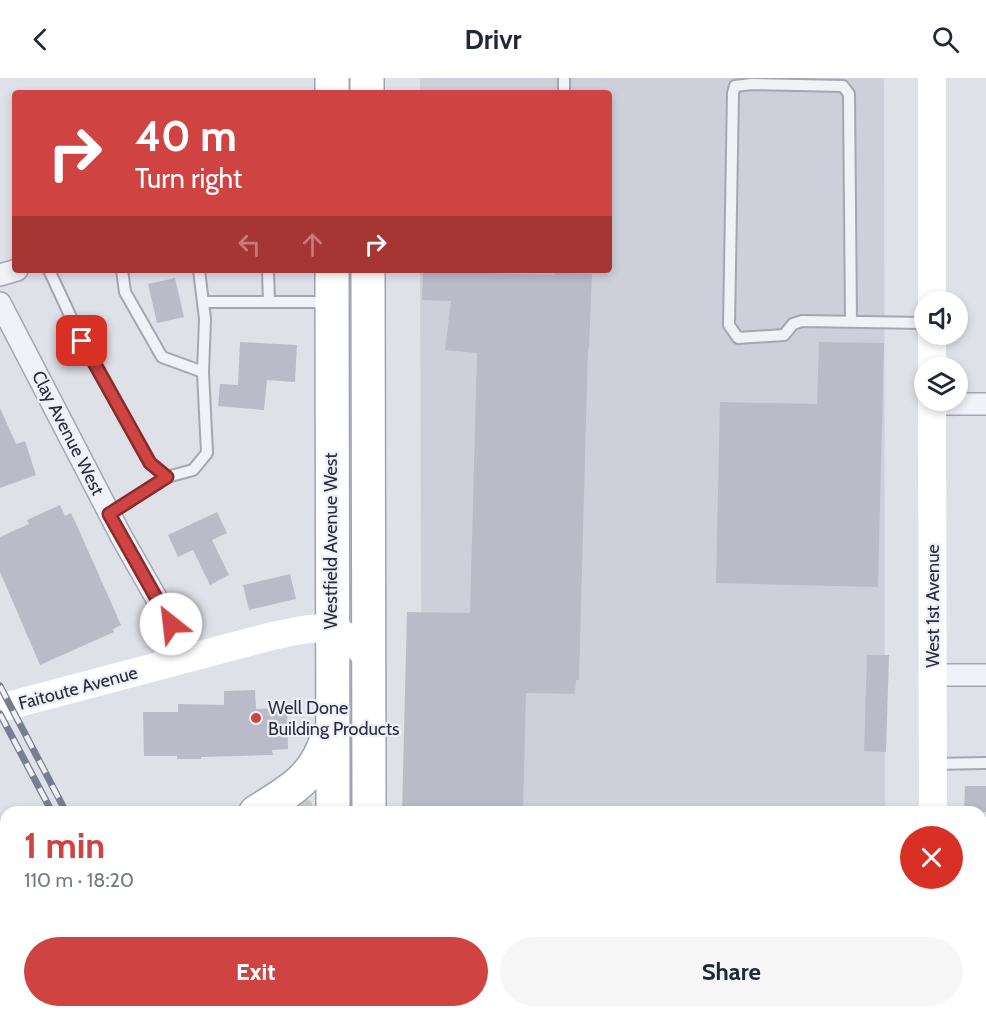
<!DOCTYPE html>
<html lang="en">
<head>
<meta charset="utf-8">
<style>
  body { margin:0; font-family:Cabin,sans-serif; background:#f6f6f7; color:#1f2937; height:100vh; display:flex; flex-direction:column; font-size:22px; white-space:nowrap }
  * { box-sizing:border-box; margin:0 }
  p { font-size:20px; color:#747a83 }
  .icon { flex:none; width:33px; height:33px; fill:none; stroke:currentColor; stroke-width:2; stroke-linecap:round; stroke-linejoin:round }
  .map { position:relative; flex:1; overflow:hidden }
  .panel { position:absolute; left:0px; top:728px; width:987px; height:212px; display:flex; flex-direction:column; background:#fff; border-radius:18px 18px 0 0; box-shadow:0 3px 9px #0003 }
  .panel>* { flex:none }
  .guide { position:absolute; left:12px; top:12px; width:600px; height:183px; border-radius:6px; box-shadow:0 3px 9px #0003; background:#cf4442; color:#fff; overflow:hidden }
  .controls { position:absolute; left:914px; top:213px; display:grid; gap:12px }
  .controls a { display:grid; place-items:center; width:54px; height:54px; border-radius:50%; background:#fff; box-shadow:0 3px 9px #0003; font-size:30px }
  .pin { position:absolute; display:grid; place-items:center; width:51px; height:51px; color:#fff; margin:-26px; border-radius:12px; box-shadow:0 3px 9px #0006 }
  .me { position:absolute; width:66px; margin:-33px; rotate:331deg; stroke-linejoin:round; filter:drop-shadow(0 0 4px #0008) }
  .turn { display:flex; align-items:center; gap:21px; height:126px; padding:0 24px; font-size:27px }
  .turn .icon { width:78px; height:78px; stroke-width:2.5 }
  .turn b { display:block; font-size:42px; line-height:51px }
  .lanes { display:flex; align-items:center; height:57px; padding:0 24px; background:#0003; justify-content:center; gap:30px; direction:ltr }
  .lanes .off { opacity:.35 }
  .round { display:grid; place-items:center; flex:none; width:63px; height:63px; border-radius:32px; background:#f6f6f7 }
  .summary { display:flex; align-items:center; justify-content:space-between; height:102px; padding:0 24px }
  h1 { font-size:36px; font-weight:800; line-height:45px; color:#cf4442 }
  .action { display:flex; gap:12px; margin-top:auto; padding:12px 24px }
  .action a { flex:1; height:69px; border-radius:36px; background:#cf4442; color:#fff; font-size:24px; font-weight:800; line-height:69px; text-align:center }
  .action a+a { background:#f6f6f7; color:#1f2937 }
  header { display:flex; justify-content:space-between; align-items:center; height:78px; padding:0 24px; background:#fff; font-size:27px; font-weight:800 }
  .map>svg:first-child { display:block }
</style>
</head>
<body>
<header><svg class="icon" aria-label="back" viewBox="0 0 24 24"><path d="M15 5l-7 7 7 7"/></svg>Drivr<svg class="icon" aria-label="search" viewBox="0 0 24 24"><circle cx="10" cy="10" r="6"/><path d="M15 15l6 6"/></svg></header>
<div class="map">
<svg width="986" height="938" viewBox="0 0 986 938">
  <rect width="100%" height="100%" fill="#dfe1e8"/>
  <!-- built -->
  <path fill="#cdd0da" d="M420,0H884L885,733H422L420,192H609V15H420Z"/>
  <!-- green -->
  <g fill="#c1d2c0">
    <path d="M308,721L312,725V733H288Z"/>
    <path d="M179,933H308V938H182Z"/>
  </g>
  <!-- building -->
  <g fill="#b9bcc8">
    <path d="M423,192H483V195L555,197V195L592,196L589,270H588L579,602H576L575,616L526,615L523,734H402L407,534L470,535L477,275L445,272L451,223L422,222Z"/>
    <path d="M175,200L184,239L157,245L148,206Z"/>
    <path d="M240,264L297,267L295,304L267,302L264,332L218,328L220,306L238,307Z"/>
    <path d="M819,264L884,265L878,509L716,505L720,324L817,326Z"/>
    <path d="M0,330L16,366L25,363L36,397L0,410Z"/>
    <path d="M60,427L65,438L71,435L78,450L121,547L113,551L114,554L40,587L0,494V459L29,446L27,442Z"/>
    <path d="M217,434L227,455L212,462L229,497L210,507L193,472L178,479L168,457Z"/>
    <path d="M290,496L296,521L249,532L243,507Z"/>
    <path d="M867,577H889L886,674L864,673Z"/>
    <path d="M255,612L256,631L287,630L288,671L272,672L273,677L201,679V681H177V678H144L143,634H178V626L224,627V613Z"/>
    <path d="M965,708H986V734H964Z"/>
  </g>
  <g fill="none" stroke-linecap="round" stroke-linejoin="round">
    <!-- lane casing -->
    <g stroke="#a4a7b2" stroke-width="14">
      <g id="lane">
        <path d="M564,0V15"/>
        <path d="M49,192L82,263L150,385L167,399L193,392L207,375L203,294L205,241L199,192"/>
        <path d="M122,192L125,214L162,279L203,294"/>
        <path d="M268,192L269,224H329"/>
        <path d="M203,224H269"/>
        <path d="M851,243L849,16L843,8L752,6L735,8L733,15L729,247L738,260L784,257L793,246L802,243L924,245"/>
        <path d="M109,436L167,399"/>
        <path d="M933,686L986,685"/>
        <path d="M981,777H986"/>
      </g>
    </g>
    <!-- street casing -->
    <g stroke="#a4a7b2" stroke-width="24">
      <g id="street">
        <path d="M0,197L17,192"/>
        <path d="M0,225L121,458L171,546L182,582"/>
        <path d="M932,326H986"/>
        <path d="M933,597H986"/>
        <path d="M981,854H986"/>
      </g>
    </g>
    <!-- primary casing -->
    <g stroke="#9ea3b4" stroke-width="36">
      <g id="primary">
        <path d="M367,0V15"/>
        <path d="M332,15V0"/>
        <path d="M332,192L333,734"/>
        <path d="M368,192L369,734"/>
        <path d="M256,734C292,712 316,699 328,657"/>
        <path d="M369,933V938"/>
        <path d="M333,938V933"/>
      </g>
    </g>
    <!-- lane -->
    <use href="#lane" stroke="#f1f2f7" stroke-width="10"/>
    <!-- street -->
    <use href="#street" stroke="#f1f2f7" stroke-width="21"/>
    <!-- secondary -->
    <g stroke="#fff" stroke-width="28">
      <path d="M932,0V224"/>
      <path d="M932,256V290"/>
      <path d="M932,322L933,734"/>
      <path d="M0,630L272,558C317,549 340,540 369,582"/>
      <path d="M933,933V938"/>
    </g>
    <!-- primary -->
    <use href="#primary" stroke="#fff" stroke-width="33"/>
    <!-- rail casing -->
    <g stroke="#787e92" stroke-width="7">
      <g id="rail">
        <path d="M0,608L66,734"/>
        <path d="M0,636L52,734"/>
        <path d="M158,933L161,938"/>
        <path d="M172,933L175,938"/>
      </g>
    </g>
    <!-- rail -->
    <use href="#rail" stroke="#eef0f6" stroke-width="4.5" stroke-dasharray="14" stroke-linecap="butt"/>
  </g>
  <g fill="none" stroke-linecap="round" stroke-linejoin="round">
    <!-- route casing -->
    <g stroke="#872c2b" stroke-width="15">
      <path id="route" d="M82,263L150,385L167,399L109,436L171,546"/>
    </g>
    <!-- route -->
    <use href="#route" stroke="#cf4442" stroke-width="10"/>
  </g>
  <!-- markers -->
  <circle fill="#cf4442" stroke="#eef0f6" stroke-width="2" cx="256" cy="640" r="6"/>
  <g text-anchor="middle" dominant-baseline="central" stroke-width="4.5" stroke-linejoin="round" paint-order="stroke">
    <!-- street labels -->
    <g font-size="18" fill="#282c3f" stroke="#eef0f6">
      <text transform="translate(68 355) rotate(63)">Clay Avenue West</text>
      <text transform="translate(331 463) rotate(-90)">Westfield Avenue West</text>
      <text transform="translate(933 528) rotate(-90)">West 1st Avenue</text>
      <text transform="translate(78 610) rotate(-15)">Faitoute Avenue</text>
    </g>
    <!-- poi labels -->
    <g font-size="18" fill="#282c3f" stroke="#eef0f6" text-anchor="start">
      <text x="268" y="630">Well Done<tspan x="268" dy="21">Building Products</tspan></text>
    </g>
  </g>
</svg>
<div class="controls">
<a><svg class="icon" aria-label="sound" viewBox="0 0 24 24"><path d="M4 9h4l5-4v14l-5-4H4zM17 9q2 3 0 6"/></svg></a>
<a><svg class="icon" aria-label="layers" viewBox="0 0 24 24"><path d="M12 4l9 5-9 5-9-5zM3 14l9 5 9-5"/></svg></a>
</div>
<div class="pin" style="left:82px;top:263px;background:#d93025"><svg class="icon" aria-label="arrive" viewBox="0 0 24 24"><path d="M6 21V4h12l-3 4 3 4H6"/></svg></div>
<svg class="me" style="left:171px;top:546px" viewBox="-20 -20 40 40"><circle r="19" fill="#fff"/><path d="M0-13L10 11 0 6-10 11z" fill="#cf4442"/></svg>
<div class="guide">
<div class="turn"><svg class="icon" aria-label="right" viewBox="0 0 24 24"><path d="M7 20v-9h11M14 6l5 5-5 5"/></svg><div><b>40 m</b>Turn right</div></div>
<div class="lanes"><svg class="icon off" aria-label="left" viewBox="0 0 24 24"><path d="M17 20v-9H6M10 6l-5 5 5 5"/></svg><svg class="icon off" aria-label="ahead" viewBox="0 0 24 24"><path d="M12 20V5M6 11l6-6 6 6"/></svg><svg class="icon" aria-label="right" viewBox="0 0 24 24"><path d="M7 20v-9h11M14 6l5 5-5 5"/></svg></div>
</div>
<section class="panel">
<div class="summary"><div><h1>1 min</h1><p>110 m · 18:20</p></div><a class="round" style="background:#d93025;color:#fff"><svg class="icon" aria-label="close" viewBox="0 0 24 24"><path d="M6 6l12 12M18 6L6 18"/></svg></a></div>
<div class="action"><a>Exit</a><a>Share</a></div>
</section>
</div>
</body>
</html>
